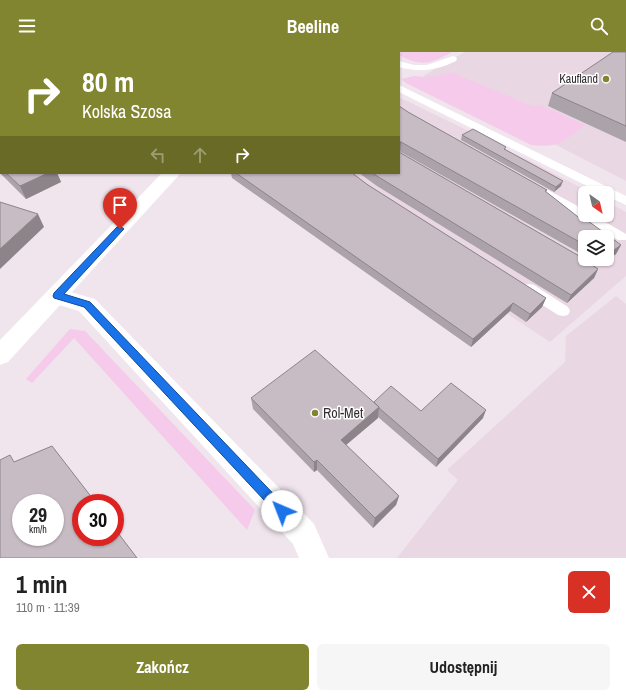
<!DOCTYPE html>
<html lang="pl">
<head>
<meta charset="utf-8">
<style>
  body { margin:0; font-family:"Archivo Narrow",sans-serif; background:#f6f6f6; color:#222; height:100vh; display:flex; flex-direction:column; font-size:15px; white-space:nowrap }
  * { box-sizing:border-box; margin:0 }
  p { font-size:13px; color:#767676 }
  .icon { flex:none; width:22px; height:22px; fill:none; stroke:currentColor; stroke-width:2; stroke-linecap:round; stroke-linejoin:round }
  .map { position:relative; height:506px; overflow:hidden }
  .panel { display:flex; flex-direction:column; background:#fff; flex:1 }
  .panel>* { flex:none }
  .banner { position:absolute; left:0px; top:0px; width:400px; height:122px; box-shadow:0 1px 3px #0004; background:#82852f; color:#fff; overflow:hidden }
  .needle { width:26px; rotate:146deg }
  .controls { position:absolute; left:578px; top:134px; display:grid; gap:8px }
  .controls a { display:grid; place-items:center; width:36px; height:36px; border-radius:6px; background:#fff; box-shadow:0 1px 3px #0004; font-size:20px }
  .speed { position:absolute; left:12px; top:442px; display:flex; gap:8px; font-size:20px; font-weight:700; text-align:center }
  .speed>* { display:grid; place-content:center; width:52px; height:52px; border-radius:50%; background:#fff; box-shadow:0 1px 3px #0004; line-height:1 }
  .speed small { font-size:10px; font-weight:400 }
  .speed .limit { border:6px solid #d22; background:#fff; color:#111 }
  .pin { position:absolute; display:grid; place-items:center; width:34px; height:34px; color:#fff; margin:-41px -17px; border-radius:50% 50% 50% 0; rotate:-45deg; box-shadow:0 0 4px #0007 }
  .pin .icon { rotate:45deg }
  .me { position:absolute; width:44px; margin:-22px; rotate:316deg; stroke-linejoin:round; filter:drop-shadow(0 0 3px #0008) }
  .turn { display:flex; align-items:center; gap:14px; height:84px; padding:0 16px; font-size:18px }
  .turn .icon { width:52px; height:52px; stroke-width:2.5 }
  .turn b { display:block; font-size:28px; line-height:34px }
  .lanes { display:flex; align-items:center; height:38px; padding:0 16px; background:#0003; justify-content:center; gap:20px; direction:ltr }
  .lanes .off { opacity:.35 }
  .round { display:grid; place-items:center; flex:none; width:42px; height:42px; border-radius:6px; background:#f6f6f6 }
  .summary { display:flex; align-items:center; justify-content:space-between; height:68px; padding:0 16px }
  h1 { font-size:24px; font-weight:700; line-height:30px }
  .primary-button { display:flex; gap:8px; margin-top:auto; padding:8px 16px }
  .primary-button a { flex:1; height:46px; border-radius:6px; background:#82852f; color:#fff; font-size:16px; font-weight:700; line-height:46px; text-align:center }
  .primary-button a+a { background:#f6f6f6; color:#222 }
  header { display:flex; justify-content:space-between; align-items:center; height:52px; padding:0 16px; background:#82852f; color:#fff; font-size:18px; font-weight:700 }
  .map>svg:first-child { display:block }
</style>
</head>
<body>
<header><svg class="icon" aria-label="menu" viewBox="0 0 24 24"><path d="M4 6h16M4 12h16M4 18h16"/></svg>Beeline<svg class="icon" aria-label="search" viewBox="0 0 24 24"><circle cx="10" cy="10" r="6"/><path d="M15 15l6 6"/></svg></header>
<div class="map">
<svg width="626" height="506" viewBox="0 0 626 506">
  <rect width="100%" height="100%" fill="#f0e4ed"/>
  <!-- built -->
  <g fill="#ead7e4" fill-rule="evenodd">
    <path d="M465,0H626V129L423,24Z"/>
    <path d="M399,45L528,108L591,141H585V163H607V150L626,160V224L550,290L295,121H399ZM585,185H607V207H585Z"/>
    <path d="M616,244L626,252V506H397L458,428L447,418L565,310L566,284Z"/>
  </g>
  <!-- green -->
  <g fill="#f6caea">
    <path d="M33,0H251L250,1Z"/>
    <path d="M393,0H452C431,12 421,15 399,3V1Z"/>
    <path d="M451,20L527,52L534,54L540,53L585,73C563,90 560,96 531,93L406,31L401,27L414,24L425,25L441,23Z"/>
    <path d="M70,277L85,279L255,458L247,478L74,286L32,331L26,327Z"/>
  </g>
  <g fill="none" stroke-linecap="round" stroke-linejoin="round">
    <!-- service -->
    <g fill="#fff" fill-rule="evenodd">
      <rect x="41" y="0" width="10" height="1"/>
      <rect x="360" y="0" width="11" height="1"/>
      <path d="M453,4L456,5L457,7L456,9C437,18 420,21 399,15V9L414,13H427Z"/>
      <path d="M399,33L626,144V153L607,144V141H601L399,40Z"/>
      <path d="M537,132L585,158V163H593L626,182V188H618L533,139L531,136L533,133Z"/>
      <path d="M529,232L534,233L568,255L570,259L568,263L563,264L558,263L524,241L522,237L524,233Z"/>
    </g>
    <!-- minor -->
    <path fill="#fff" fill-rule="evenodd" d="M57,236L95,247L314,472L329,506H299L293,492L79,259L49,250L46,244L49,238Z"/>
    <!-- tertiary -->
    <path fill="#fff" fill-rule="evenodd" d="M162,121H181L8,310L0,313V288Z"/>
  </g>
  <!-- wall -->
  <g fill="#aca2a9">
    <path d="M0,0L1,1V121H57L61,130L26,147L0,121Z"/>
    <path d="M626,0V90L548,54L552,41Z"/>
    <path d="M399,54L408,60L547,138L546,140L582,168L584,166L621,193L616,202L600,213L590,207H607V185H585V204L399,99V100L593,212L592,214L598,217L594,226L567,251L377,134L359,121H399Z"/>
    <path d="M462,83L506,95L505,98L561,134L554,140L461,88Z"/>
    <path d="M231,121H352L368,133L546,246L542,255L526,270L510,259L471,295L232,126Z"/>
    <path d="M251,346L374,350L421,359L483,366L436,415L378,365V366L346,393L399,444L396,453L373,476L317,418L314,420L253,357Z"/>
  </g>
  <!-- shaded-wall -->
  <g fill="#8c8489">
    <path d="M399,90H401L400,99H399Z"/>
    <path d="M48,121H57L61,130L26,147L20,134Z"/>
    <path d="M563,129L561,134L554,140L556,135Z"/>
    <path d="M38,162L44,175L0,217V197Z"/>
    <path d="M621,193L616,202L600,213L603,207H607V203Z"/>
    <path d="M598,217L594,226L567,251L571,243Z"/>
    <path d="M546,246L542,255L526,270L530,262Z"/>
    <path d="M513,251L510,259L471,295L473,287Z"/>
    <path d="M379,355L378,366L340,398L341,388Z"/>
    <path d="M486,358L483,366L436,415L438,407Z"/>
    <path d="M317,408V418L314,420V410Z"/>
    <path d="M399,444L396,453L373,476L375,466Z"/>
  </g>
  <!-- building -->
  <g fill="#c8bcc4" stroke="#8c8489" fill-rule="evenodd">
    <path d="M0,0H23L25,1H1V116L0,115Z"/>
    <path d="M613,0H626V74L552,41Z"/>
    <path d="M399,54L408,60L547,138L545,139L582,168L584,166L621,193L607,203V185H585V193L401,90H399Z"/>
    <path d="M473,77L506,95L504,97L563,129L556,135L462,83Z"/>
    <path d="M399,91V100L593,212L592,213L598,217L571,243L372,121H399Z"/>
    <path d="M6,121H48L20,134Z"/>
    <path d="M236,121H352L368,133L546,246L530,262L513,251L473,287Z"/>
    <path d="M0,150L38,162L0,197Z"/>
    <path d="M315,298L379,355L341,388L399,444L375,466L317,408L314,410L251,346Z"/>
    <path d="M451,331L486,358L438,407L379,356V355L374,350L391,334L421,359Z"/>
    <path d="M52,394L96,451H81V485H115V477L137,506H0V408L10,403L14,410ZM21,451H55V485H21Z"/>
  </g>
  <!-- route -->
  <path fill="#1a73e8" stroke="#114b97" d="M120,174L124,177L122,179L64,242L90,250L286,455L288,459L286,463L282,465L278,463L84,255L54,246L53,244L54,241L117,175Z"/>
  <!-- markers -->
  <g fill="#82852f" stroke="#fff" stroke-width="1.5">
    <circle cx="606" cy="27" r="4"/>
    <circle cx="315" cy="361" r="4"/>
  </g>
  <g text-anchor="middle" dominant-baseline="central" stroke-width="3" stroke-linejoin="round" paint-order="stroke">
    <!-- far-poi labels -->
    <g font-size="12" fill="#322d30" stroke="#fff" text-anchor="end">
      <text x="598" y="27">Kaufland</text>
    </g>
    <!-- poi labels -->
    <g font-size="14" fill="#322d30" stroke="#fff" text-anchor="start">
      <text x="323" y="361">Rol-Met</text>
    </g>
  </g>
</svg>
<div class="controls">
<a><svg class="needle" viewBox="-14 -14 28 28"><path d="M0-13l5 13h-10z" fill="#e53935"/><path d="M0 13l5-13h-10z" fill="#767676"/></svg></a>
<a><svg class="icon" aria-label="layers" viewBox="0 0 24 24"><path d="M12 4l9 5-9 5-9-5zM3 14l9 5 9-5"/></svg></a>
</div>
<div class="speed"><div>29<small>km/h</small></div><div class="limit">30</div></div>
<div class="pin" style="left:120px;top:177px;background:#d93025"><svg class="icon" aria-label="arrive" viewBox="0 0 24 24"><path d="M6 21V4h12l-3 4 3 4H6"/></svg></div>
<svg class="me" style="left:282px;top:459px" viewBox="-20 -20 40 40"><circle r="19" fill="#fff"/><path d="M0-13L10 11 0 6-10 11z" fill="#1a73e8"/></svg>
<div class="banner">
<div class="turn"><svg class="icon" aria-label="right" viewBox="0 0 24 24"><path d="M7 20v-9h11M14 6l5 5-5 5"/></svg><div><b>80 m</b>Kolska Szosa</div></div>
<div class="lanes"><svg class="icon off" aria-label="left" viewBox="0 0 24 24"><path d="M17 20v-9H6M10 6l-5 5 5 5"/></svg><svg class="icon off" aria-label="ahead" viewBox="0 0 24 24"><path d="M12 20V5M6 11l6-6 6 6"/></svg><svg class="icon" aria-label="right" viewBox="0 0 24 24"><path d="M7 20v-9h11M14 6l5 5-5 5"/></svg></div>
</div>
</div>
<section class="panel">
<div class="summary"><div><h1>1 min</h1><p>110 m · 11:39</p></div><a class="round" style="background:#d93025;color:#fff"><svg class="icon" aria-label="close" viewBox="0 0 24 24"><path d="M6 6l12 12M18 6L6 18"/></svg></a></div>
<div class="primary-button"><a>Zakończ</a><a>Udostępnij</a></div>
</section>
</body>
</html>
